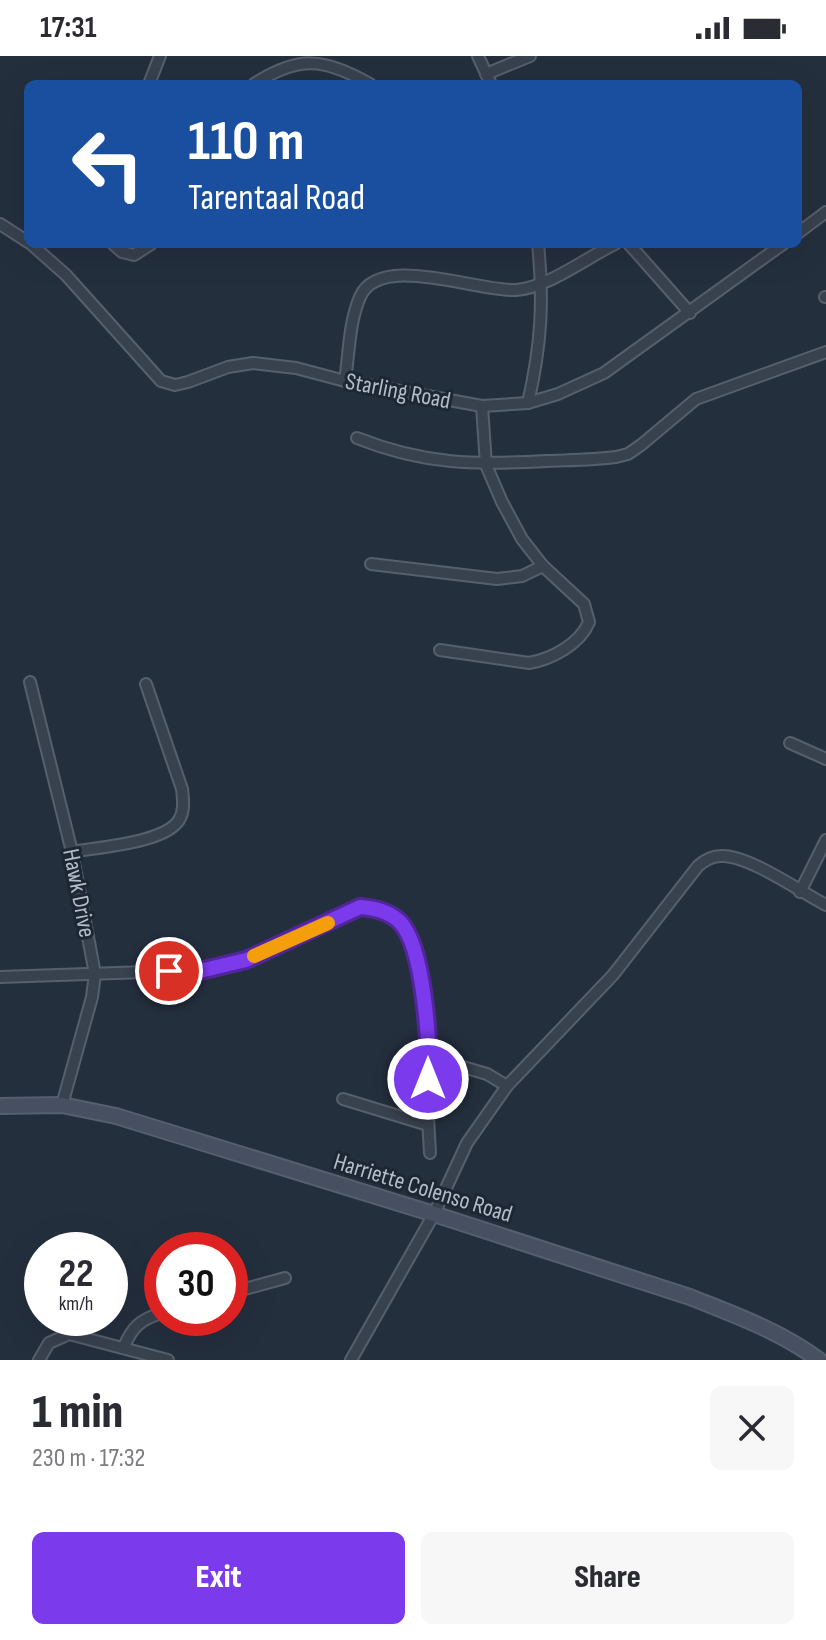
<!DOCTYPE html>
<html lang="en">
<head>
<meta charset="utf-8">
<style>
  body { margin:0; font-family:"Sofia Sans Condensed",sans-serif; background:#f7f7f7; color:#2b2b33; height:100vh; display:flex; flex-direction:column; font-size:30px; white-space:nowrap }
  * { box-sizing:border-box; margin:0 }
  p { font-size:26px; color:#7c7c81 }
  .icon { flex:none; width:44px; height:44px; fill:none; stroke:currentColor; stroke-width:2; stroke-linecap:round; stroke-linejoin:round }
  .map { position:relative; height:1304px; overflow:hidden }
  .side { display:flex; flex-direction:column; background:#fff; flex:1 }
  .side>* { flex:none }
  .guide { position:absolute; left:24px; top:24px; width:778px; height:168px; border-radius:12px; box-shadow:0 8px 32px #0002; background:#1a4fa0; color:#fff; overflow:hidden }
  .speed { position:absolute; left:24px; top:1176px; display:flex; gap:16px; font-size:40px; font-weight:700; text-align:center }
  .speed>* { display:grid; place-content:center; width:104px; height:104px; border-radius:50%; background:#fff; box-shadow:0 8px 32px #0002; line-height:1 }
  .speed small { font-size:20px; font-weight:400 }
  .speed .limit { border:12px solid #d22; background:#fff; color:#111 }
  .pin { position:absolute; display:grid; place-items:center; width:68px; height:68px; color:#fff; margin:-34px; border:4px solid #fff; border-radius:50%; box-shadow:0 2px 8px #0007 }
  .me { position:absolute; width:88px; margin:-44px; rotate:0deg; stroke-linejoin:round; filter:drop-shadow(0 0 6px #0008) }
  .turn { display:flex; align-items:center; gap:28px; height:168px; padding:0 32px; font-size:36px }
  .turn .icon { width:104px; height:104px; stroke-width:2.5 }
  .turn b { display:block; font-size:56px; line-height:68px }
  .round { display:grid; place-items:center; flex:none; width:84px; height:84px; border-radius:12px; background:#f7f7f7 }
  .summary { display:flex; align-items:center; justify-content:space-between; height:136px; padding:0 32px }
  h1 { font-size:48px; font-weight:800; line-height:60px }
  .primary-button { display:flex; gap:16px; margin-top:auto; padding:16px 32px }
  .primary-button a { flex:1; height:92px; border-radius:12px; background:#7c3aed; color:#fff; font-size:32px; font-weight:800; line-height:92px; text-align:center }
  .primary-button a+a { background:#f7f7f7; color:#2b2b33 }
  .status { display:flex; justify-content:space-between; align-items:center; height:56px; padding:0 40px; background:#fff; direction:ltr }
  .status svg { height:22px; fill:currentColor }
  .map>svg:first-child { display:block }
</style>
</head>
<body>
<div class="status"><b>17:31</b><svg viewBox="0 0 49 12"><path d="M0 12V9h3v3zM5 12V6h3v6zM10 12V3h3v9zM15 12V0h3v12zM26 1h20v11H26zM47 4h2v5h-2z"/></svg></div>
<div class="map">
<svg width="826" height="1304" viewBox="0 0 826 1304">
  <rect width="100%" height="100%" fill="#242f3e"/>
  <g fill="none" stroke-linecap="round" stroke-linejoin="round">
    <!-- street casing -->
    <g stroke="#565f6c" stroke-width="14">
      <g id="street">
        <path d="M478,0L491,28"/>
        <path d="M486,18L530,0"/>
        <path d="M149,28L160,0"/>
        <path d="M254,28C298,0 323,1 370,28"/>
        <path d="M0,168L28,186"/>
        <path d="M798,177L826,156"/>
        <path d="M31,188L66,219L161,325L175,329L188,326L228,311L253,307L296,312L345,325L482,350L528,347L558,338L604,317L783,188"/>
        <path d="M113,188L122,196L134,199L151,188"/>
        <path d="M629,188L690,257"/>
        <path d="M825,241H826"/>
        <path d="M345,325C349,298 349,266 360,241C379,196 478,236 516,234C547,232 586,202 615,188"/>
        <path d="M528,347C541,290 544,246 538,188"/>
        <path d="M357,382C425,409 476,409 547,405C570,404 593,404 616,401L628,398L641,389L696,343L826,296"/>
        <path d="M371,508L497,523L522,520L543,510"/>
        <path d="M440,594L529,607C552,603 580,588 589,566L584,548L543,510L522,483L502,446L486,409L482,350"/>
        <path d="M30,626L72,796L95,918L92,941L62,1049"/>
        <path d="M790,687L826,703"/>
        <path d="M72,796C98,791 165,787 179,764C185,754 183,743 182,733L146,628"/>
        <path d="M800,836L826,784"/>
        <path d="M0,921L204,914C259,904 311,876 360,851C415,855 417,900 423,944C425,963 429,982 429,1001L487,1018L507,1030"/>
        <path d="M429,1001L427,1045L430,1097"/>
        <path d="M343,1043L428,1069"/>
        <path d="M230,1237L285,1222"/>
        <path d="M124,1291C132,1271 141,1263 162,1257"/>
        <path d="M39,1304L49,1287L69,1278L168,1304"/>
        <path d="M351,1304L434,1158L467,1087L507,1030L613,919L698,810C705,804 712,800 721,800C747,798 801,836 826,849"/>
      </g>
    </g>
    <!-- secondary casing -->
    <g stroke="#565f6c" stroke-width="18">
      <path id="secondary" d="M0,1050L62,1049L116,1060L434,1158L690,1241C735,1259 780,1275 819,1304"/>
    </g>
    <!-- street -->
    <use href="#street" stroke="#38414e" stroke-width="10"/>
    <!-- secondary -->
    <use href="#secondary" stroke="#465061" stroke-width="14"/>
  </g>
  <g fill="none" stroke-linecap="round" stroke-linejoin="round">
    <!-- route casing -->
    <g stroke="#51269a" stroke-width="20">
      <path id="route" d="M169,915L204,914L246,904L360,851C375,852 389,855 400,866C424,891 430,988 428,1023"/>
    </g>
    <!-- route -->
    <use href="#route" stroke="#7c3aed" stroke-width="14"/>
    <!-- slow -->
    <path stroke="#f59e0b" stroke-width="14" d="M254,900L328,867"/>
  </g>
  <g text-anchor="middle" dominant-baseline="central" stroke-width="6" stroke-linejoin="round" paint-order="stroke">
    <!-- street labels -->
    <g font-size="24" fill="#b4bcc9" stroke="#1d2633">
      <text transform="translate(398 335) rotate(11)">Starling Road</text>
      <text transform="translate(79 837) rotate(79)">Hawk Drive</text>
      <text transform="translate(423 1132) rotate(17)">Harriette Colenso Road</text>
    </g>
  </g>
</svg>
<div class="speed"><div>22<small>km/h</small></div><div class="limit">30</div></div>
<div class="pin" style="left:169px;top:915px;background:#d93025"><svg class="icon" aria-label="arrive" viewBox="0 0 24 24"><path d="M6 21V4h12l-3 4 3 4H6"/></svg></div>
<svg class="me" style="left:428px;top:1023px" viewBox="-20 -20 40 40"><circle r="17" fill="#7c3aed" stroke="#fff" stroke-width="3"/><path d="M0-11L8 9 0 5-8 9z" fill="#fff"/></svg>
<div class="guide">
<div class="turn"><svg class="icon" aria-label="left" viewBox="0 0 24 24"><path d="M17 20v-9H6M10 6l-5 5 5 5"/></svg><div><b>110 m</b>Tarentaal Road</div></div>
</div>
</div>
<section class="side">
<div class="summary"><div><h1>1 min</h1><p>230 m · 17:32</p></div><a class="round"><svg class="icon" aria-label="close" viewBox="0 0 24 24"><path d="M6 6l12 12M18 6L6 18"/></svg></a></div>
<div class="primary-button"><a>Exit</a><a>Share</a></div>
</section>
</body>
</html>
